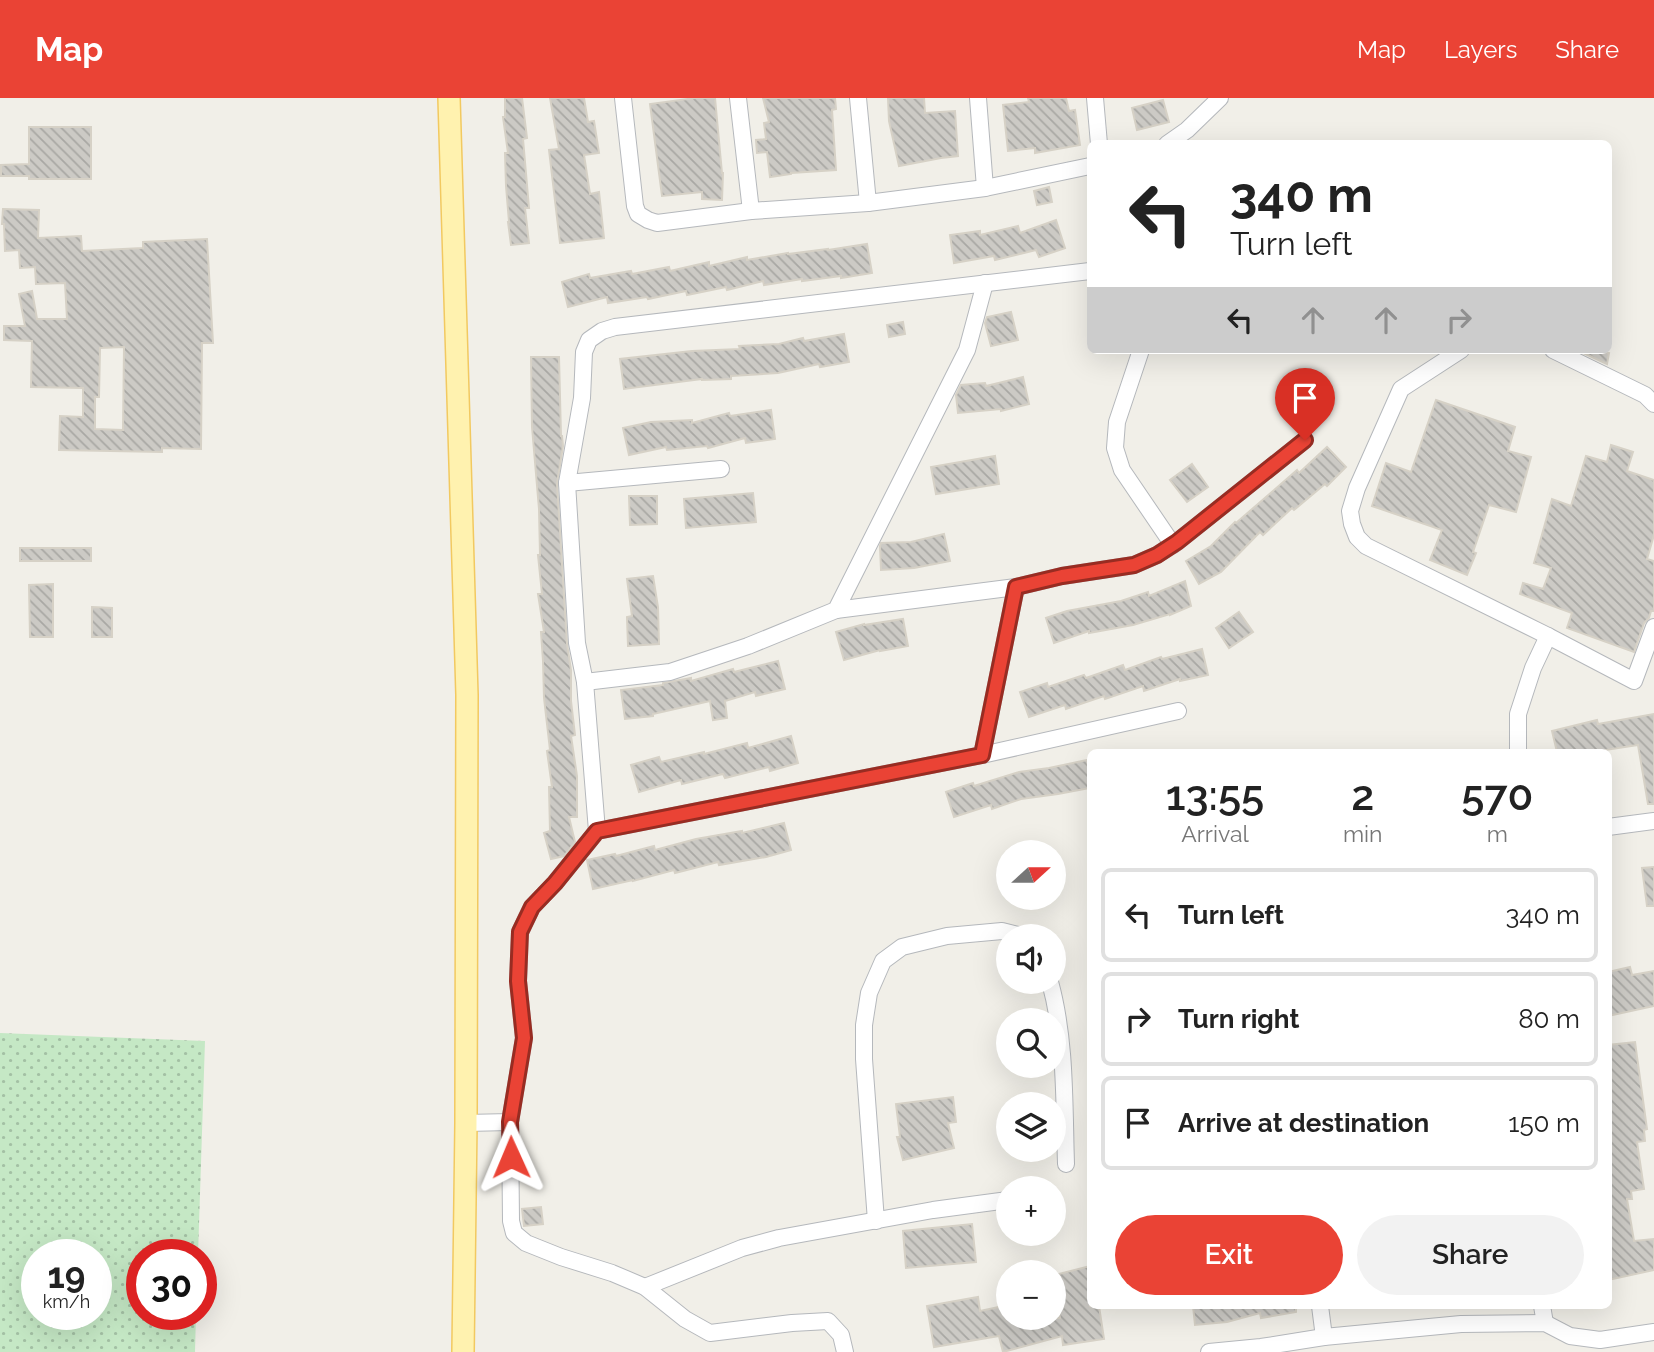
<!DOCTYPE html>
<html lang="en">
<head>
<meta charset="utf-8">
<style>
  body { margin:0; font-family:Raleway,sans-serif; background:#f2f2f2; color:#222; height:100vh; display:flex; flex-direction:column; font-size:26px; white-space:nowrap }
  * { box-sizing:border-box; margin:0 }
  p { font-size:23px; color:#767676 }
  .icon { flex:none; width:38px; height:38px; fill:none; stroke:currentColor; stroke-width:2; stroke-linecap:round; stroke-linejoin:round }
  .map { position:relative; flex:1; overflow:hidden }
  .drawer { position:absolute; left:1087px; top:651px; width:525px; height:560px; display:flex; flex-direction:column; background:#fff; border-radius:10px; box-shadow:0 7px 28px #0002 }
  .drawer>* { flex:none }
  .guide { position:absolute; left:1087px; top:42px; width:525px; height:214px; border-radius:10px; box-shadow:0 7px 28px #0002; background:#fff; color:#222; overflow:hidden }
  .needle { width:46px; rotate:69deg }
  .controls { position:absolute; left:996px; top:742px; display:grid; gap:14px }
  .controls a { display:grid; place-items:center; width:70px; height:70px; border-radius:50%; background:#fff; box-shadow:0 7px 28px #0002; font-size:35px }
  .speed { position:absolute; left:21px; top:1141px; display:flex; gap:14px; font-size:35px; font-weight:700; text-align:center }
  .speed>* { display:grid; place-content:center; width:91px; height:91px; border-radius:50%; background:#fff; box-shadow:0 7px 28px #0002; line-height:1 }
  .speed small { font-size:18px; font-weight:400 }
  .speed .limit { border:10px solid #d22; background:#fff; color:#111 }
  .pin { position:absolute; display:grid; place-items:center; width:60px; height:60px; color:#fff; margin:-72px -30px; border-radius:50% 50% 50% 0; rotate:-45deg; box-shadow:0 0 7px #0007 }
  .pin .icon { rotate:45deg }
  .me { position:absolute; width:77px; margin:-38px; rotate:359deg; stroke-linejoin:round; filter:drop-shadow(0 0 5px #0008) }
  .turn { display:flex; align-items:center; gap:24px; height:147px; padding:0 28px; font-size:32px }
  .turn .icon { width:91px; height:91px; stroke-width:2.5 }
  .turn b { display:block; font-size:49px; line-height:60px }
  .lanes { display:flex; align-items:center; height:66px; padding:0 28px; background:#0003; justify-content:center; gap:35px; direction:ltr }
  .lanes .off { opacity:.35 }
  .eta { display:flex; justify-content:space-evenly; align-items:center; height:119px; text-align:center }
  .eta b { font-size:42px; font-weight:600; line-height:49px }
  .button { display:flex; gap:14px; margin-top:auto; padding:14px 28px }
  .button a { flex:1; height:80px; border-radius:42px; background:#ea4335; color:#fff; font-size:28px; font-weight:600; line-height:80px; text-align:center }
  .button a+a { background:#f2f2f2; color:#222 }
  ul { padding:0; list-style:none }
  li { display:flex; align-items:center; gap:21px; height:94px; margin:0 14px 10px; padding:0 14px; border:4px solid #e0e0e0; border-radius:10px }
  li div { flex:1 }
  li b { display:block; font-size:26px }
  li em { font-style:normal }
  header { display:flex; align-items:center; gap:42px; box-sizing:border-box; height:98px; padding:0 35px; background:#ea4335; color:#fff }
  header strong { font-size:33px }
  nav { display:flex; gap:38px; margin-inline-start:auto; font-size:24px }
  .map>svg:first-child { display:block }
</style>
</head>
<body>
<header>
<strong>Map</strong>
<nav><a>Map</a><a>Layers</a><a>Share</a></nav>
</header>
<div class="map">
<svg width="1654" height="1254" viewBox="0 0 1654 1254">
  <defs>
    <pattern id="green-dots" width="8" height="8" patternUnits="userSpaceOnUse" patternTransform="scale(1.75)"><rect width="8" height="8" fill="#c5e8c5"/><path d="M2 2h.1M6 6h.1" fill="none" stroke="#a3c0a4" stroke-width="1.8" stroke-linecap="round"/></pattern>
    <pattern id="building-back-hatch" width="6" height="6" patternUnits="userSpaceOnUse" patternTransform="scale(1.75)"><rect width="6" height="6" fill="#cccac5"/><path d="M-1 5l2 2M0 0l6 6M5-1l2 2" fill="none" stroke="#a9a8a4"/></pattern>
  </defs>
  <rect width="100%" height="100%" fill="#f1efe8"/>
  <!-- green -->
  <path fill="url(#green-dots)" fill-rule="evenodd" d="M0,935L205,943L198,1157H142V1216H196L195,1254H0ZM37,1157H96V1216H37Z"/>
  <!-- building -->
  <g fill="url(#building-back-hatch)" stroke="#d6d1c6" stroke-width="2" fill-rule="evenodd">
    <path d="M505,0H522L527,40L523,41L529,110H525L529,145L511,147L508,124H509L506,88L505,55H508L503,19H505Z"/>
    <path d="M550,0H584L588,24L594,23L599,55L584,57L590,96L599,94L604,140L560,145L549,52L559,51Z"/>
    <path d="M695,0H715L722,75H723L722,102L702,101V94L662,98L650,6Z"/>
    <path d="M763,0H835L836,11L832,12L836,72L791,75V76L770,79L767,54L757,55L756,42L766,41L764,25L769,24Z"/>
    <path d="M888,0H924L925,15L955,13L958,58L941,60L899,68L889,23Z"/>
    <path d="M1028,0H1066L1069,13L1075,12L1080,47L1035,55V50L1008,53L1003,7L1029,4Z"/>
    <path d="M1163,2L1169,24L1137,32L1132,10Z"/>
    <path d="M29,29H91V81H29V78H1V67L29,66Z"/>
    <path d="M1049,89L1052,104L1037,107L1034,93Z"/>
    <path d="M3,111L39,112L38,140L81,138L82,153L143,150V144L207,141L213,245H202L201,351L162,350V354L59,352L60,318L83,319V290L31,289L32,243L4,242V228H25L19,196L32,193L37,221H67L65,185L36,186L35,169L20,170L19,152L5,153L4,126H2ZM124,249L123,332L95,331V299H99L100,250Z"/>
    <path d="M1056,122L1065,150L1039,159L1036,152L995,162L994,158L954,165L950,137L980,133V137L1018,128L1020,135Z"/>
    <path d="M867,146L872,175L841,180V178L802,183V181L764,187L763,183L727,192L726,189L687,197L686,193L648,201L647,199L608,205L607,199L568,209L562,184L589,176L590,180L631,173L632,176L669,169L670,173L709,164V168L747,159V162L788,155V156L828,151V152Z"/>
    <path d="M1011,214L1018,242L991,248L985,225L987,219Z"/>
    <path d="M903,224L905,236L889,239L887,227Z"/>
    <path d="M844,236L849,264L820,269L819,266L778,275L731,278V281L702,282V281L624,291L620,261L692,253L740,251L739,248L779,246L803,240L804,243Z"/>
    <path d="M1577,252H1595L1609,255L1607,266Z"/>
    <path d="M531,259H559L561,338H562L563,348L557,386L567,546L571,572V603L575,637L571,638L577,678V719H569L575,744L564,758L551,761L544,735L550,733L549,689H552L547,653L550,652L544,600L543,563L541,534H544L538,496H542L538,457H540L539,411L532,329Z"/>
    <path d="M1023,279L1029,306L1001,313V311L958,315L956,297L961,287L985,285L986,288Z"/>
    <path d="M1436,302L1515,329L1508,353L1531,359L1516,414L1489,407L1473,454L1476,455L1467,477L1430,462L1442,432L1372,408L1386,365L1411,374Z"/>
    <path d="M771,312L775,341L746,345L745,340L708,350L707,348L667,352L666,349L629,357L623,330L651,324L692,322V325L729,315L730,318Z"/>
    <path d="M1611,347L1633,354L1627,373L1654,382V437L1647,461L1654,463V513H1651L1649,520L1644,525L1634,554L1567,530L1572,515L1520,496L1523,485L1543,491L1551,470L1534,465L1552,401L1571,408L1586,358L1607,364Z"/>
    <path d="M1327,349L1346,369L1327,388L1325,386L1294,412L1292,410L1263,437L1260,434L1221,474L1199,486L1186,463L1211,448L1235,424L1236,425L1297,372L1299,375Z"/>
    <path d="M995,358L999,386L936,396L931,369Z"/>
    <path d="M1192,366L1208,389L1187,404L1170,382Z"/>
    <path d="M753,395L756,424L686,430L684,401Z"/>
    <path d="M629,398H657V426L630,427Z"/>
    <path d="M944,436L950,463L914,470L881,472L880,448L881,445L911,444Z"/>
    <rect x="20" y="450" width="71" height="13"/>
    <path d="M653,478L658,509L659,546L628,548L627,519L632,518L627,481Z"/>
    <path d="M1185,483L1191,508L1170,517V516L1133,527L1089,535V533L1054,545L1046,520L1067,513L1121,503L1148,494L1149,498Z"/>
    <path d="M53,486V539H30L29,487Z"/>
    <path d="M92,509L112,510V539H92Z"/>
    <path d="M1239,514L1253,534L1229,550L1216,530Z"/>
    <path d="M903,521L908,548L880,553V552L844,562L836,534L864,526V527Z"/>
    <path d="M1202,551L1208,577L1180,583V581L1144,593L1143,588L1105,601L1104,598L1066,611L1065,607L1029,619L1020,594L1047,585L1048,589L1084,577L1086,580L1123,567L1125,572L1161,559L1162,561Z"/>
    <path d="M778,563L785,591L756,598L755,594L725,603L727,620L713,622L710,603L653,616V618L625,621L621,592L663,587V585L691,580V583L733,571L734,574Z"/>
    <path d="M1654,616V706H1648L1638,647L1605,652V654H1557L1552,633L1597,622L1598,626Z"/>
    <path d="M791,638L798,665L770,673L769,669L725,680L723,676L682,686L681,682L639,694L631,667L659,659L661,664L704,654V656L747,645L748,650Z"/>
    <path d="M1087,662L1090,679V690L1058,696L1021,701L992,711L991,707L954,719L946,694L973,685L974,688L1019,674L1049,670Z"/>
    <path d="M784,725L791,752L766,759L719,767L718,764L675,775L674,772L633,783V782L593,791L587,762L615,756L616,758L654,748L655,752L696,741L742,733V735Z"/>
    <path d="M1654,769V808H1647L1642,770Z"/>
    <path d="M1630,869L1632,877L1654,873V908L1608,918V874Z"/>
    <path d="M1635,944L1647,1031L1644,1032L1645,1043L1637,1044L1644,1091L1631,1093L1632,1101H1627L1634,1143L1654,1141V1172L1608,1182V947Z"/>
    <path d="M953,999L956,1024L948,1025L954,1050L903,1062L897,1039H900L896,1006Z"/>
    <path d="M541,1109L543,1126L524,1128L522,1111Z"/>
    <path d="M972,1126L976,1164L906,1170L903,1133Z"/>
    <path d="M1090,1168V1208H1099L1104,1241L1063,1247L1062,1238L1003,1254L999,1238L934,1249L927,1208L978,1199L980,1213L1008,1207V1220H1060L1058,1209L1063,1208L1055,1177Z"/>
    <path d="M1193,1208H1296V1214L1261,1220L1260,1215L1227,1224L1195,1227Z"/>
  </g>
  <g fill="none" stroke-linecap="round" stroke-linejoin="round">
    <!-- minor casing -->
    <g stroke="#b5b8bc" stroke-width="18">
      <g id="minor">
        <path d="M623,0L635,108L638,116L648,122L657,125L751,113L868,105L985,90L1090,68"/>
        <path d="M738,0L751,113"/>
        <path d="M858,0L868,105"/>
        <path d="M978,0L985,90"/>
        <path d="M1095,0L1099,46"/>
        <path d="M1167,46L1187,32L1220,0"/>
        <path d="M1141,252L1117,324L1115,350L1122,372L1173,447"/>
        <path d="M1461,252L1401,291L1357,390L1350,413L1352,426L1357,439L1366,448L1548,538L1634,583L1654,529"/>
        <path d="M1553,252L1645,297L1654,306"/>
        <path d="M567,385L721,371"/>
        <path d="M836,512L1016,489L1062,478L1134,467L1157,457L1177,444L1305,342"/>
        <path d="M585,584L670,574L748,548L836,512L967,252L985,185"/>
        <path d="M1518,654V616L1533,570L1548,538"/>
        <path d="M982,657L1016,489"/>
        <path d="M1608,729L1654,723"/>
        <path d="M597,733L982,657L1178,613"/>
        <path d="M1050,884C1066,942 1064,1005 1066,1066"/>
        <path d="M510,1024L511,1123L514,1135L526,1145L561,1159L612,1175L645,1189L685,1221L710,1235L792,1225L828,1223L841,1237L845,1254"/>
        <path d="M466,1025L510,1024L524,940L518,883L520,834L532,809L555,785L597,733L585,584L577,545L567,385L582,300L584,254L589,242L602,233L615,229L1090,173"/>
        <path d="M876,1123L864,961V927L869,895L883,863L902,849L947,838L1002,833L1022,838"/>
        <path d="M645,1189L742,1150L779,1140L933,1112L1008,1102"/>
        <path d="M1320,1208L1324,1239"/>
        <path d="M1542,1208L1545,1225"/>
        <path d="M1209,1254L1261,1249L1324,1239L1461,1226L1545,1225L1570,1238L1600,1242L1654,1234"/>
      </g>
    </g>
    <!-- major casing -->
    <g stroke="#f2c960" stroke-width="24">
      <path id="major" d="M449,0L467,597L466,1025L463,1254"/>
    </g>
    <!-- minor -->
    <use href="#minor" stroke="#fff" stroke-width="16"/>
    <!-- major -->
    <use href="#major" stroke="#fff2af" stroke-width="21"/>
  </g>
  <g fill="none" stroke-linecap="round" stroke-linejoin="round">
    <!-- route casing -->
    <g stroke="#982c22" stroke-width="18">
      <path id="route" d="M511,1059L510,1024L524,940L518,883L520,834L532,809L555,785L597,733L982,657L1016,489L1062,478L1134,467L1157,457L1177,444L1305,342"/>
    </g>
    <!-- route -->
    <use href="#route" stroke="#ea4335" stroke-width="12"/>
  </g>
</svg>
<div class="controls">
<a><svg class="needle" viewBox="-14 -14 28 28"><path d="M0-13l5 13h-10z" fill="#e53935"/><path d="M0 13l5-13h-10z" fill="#767676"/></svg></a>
<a><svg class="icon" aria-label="sound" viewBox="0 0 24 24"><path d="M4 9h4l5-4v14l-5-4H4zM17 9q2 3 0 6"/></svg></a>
<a><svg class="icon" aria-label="search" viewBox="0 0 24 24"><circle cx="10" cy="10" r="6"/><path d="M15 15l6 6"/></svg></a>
<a><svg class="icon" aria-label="layers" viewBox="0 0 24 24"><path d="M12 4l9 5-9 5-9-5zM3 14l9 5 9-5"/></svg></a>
<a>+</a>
<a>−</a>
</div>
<div class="speed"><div>19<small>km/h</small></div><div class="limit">30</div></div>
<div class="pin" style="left:1305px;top:342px;background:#d93025"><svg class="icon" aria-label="arrive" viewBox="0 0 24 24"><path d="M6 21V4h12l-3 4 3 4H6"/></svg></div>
<svg class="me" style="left:511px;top:1059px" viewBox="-20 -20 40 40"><path d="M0-17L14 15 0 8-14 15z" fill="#ea4335" stroke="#fff" stroke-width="4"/></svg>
<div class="guide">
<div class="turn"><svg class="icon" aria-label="left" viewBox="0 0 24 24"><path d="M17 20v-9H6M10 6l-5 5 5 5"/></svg><div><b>340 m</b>Turn left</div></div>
<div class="lanes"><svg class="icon" aria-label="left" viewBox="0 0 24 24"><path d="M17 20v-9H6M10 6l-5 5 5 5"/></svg><svg class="icon off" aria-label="ahead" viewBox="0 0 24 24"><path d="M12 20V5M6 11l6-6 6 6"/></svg><svg class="icon off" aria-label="ahead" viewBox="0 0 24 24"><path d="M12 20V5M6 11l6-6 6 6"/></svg><svg class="icon off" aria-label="right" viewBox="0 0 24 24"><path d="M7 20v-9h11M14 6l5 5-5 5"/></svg></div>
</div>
<section class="drawer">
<div class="eta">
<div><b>13:55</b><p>Arrival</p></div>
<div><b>2</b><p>min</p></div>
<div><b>570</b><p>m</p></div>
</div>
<ul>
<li><svg class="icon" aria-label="left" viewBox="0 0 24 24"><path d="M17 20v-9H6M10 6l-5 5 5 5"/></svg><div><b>Turn left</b></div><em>340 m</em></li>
<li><svg class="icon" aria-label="right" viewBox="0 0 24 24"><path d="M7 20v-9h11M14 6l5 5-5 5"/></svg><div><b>Turn right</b></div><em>80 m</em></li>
<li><svg class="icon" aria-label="arrive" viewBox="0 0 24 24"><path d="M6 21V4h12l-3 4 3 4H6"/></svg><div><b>Arrive at destination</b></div><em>150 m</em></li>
</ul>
<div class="button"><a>Exit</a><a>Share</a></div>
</section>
</div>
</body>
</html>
